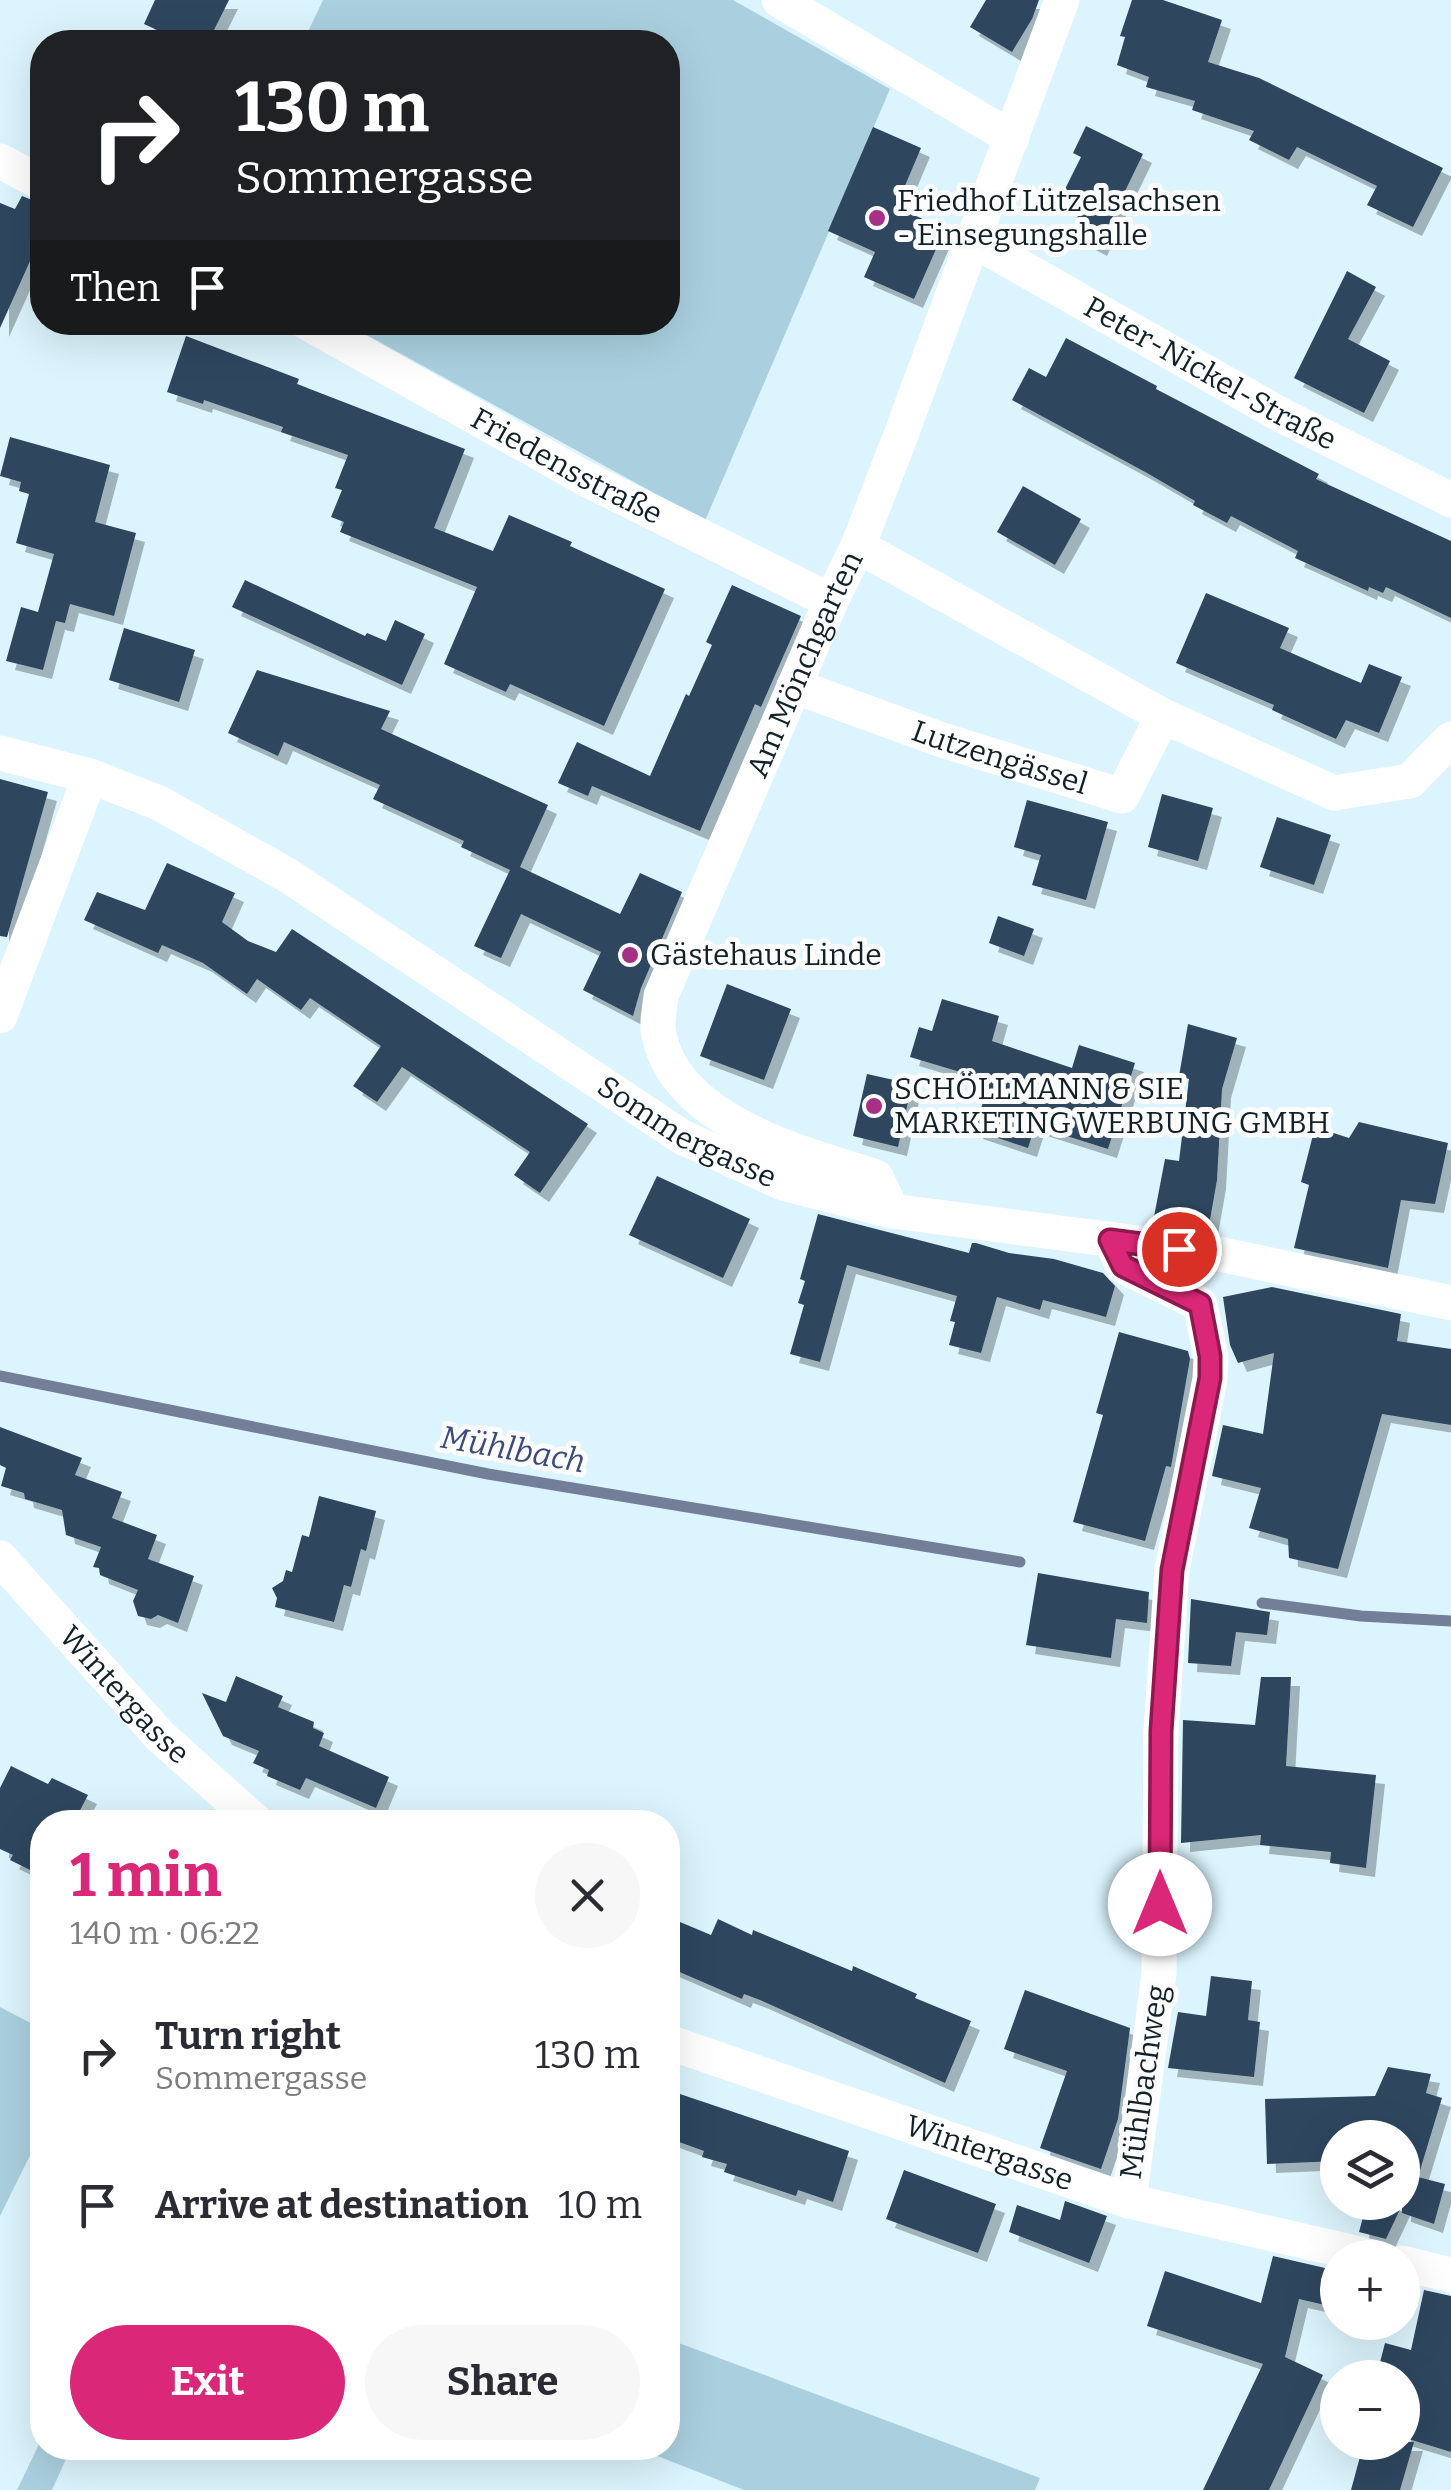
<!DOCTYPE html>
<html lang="en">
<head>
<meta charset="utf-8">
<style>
  body { margin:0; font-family:Bitter,serif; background:#f7f7f7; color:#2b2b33; height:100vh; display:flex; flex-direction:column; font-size:38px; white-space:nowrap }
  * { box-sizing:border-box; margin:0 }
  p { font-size:32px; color:#7c7c81 }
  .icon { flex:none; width:55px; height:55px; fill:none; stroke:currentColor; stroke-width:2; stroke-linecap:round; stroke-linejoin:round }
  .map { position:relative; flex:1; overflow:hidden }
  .sheet { position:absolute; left:30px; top:1810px; width:650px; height:650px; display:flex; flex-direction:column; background:#fff; border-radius:40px; box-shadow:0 10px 40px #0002 }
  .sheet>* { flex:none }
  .banner { position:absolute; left:30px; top:30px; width:650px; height:305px; border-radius:40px; box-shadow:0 10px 40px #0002; background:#202124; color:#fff; overflow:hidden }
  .controls { position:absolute; left:1320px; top:2120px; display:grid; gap:20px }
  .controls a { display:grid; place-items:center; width:100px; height:100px; border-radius:50%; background:#fff; box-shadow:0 10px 40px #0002; font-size:50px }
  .pin { position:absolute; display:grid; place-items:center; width:85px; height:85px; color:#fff; margin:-42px; border:5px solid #fff; border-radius:50%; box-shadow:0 2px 10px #0007 }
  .me { position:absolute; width:110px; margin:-55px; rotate:0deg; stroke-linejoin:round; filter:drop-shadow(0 0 8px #0008) }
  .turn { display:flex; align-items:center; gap:35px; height:210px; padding:0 40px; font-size:45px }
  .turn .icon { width:130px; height:130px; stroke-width:2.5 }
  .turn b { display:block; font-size:70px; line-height:85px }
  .then { display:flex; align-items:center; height:95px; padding:0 40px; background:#0003; gap:20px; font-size:38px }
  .round { display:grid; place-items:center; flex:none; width:105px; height:105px; border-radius:52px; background:#f7f7f7 }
  .summary { display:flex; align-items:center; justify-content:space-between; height:170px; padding:0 40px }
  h1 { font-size:60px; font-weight:700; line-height:75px; color:#db2777 }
  .cta { display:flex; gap:20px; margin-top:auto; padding:20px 40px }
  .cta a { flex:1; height:115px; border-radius:60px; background:#db2777; color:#fff; font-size:40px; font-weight:700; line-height:115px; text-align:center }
  .cta a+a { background:#f7f7f7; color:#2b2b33 }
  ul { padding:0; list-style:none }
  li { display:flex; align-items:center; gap:30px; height:150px; padding:0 40px }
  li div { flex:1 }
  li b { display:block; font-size:38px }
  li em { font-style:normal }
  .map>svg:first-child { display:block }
</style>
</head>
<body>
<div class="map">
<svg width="1451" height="2490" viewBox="0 0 1451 2490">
  <defs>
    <filter id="shadow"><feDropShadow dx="9" dy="9" stdDeviation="0" flood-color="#0004"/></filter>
  </defs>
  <rect width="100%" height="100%" fill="#dcf4fd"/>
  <!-- green -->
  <g fill="#aad0df">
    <path d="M323,0H733L890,89L705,521L345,323L668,322V42H303Z"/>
    <path d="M0,2007L42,2029V2131L0,2216Z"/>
    <path d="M668,2339L1040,2478L1035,2490H744L637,2448H668Z"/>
    <path d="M42,2438V2448H71L52,2490H17Z"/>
  </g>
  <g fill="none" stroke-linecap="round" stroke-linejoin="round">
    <!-- stream -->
    <g stroke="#737f98" stroke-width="11">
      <path d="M0,1376L488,1474L1020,1562"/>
      <path d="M1262,1603L1361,1616L1451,1621"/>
    </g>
  </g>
  <!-- building -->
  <g fill="#2e475e" filter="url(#shadow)">
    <path d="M155,0H229L208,42H183L144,24Z"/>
    <path d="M986,0H1039L1032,19L1012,52L970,27Z"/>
    <path d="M1132,0H1163L1222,20L1208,62L1259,78L1443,168L1413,227L1367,205L1377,186L1297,147L1289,160L1249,140L1254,131L1192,110L1195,101L1146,87L1149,77L1117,65L1125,37L1120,36Z"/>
    <path d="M1086,126L1143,154L1098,247L1072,233L1081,207L1061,197L1081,157L1073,153Z"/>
    <path d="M873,127L921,148L896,207L945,229L914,299L864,277L875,252L828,231Z"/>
    <path d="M22,196L42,204V253L35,250L0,328V203L15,209Z"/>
    <path d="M1347,271L1376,287L1348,339L1390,361L1364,413L1294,378Z"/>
    <path d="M186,336L299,379L297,384L465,449L434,528L493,551L509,515L572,542L570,546L665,589L604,726L510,684L506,692L444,664L477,587L340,532L344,522L331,517L342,490L335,488L348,455L281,432L283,427L204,400L203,404L167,392Z"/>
    <path d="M1066,338L1157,386L1156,389L1319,474L1316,479L1451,541V618L1386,587L1383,593L1369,587L1368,591L1295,558L1298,551L1231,516L1227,523L1193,505L1195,501L1147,473L1012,400L1029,368L1046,377Z"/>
    <path d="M10,437L110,465L95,522L136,533L114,616L70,604L65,623L56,621L43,670L6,661L21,607L38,612L54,554L16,543L29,494L19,491L21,482L0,476Z"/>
    <path d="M1023,486L1081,519L1055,565L997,532Z"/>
    <path d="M245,580L365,636L367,633L386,641L395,620L425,634L402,685L232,607Z"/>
    <path d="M732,585L801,616L761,707L755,704L700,831L592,786L588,796L558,783L577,742L650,776L686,694L689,696L712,645L706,642Z"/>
    <path d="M1206,593L1289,628L1280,648L1328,669L1361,683L1369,664L1402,677L1379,733L1346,720L1336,739L1272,710L1274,705L1176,663Z"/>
    <path d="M124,628L195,650L179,702L109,680Z"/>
    <path d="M257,670L390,711L381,729L548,805L520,867L620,914L640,873L682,892L641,988L633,1016L583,990L601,952L521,914L501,958L474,946L510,870L461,847L464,841L373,799L380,785L284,742L278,756L228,733Z"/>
    <path d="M0,779L48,792L7,937L0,936Z"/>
    <path d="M1162,794L1213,808L1198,861L1148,847Z"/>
    <path d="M1027,800L1108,822L1086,900L1032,885L1041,855L1014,847Z"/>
    <path d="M1277,817L1331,835L1314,885L1260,867Z"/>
    <path d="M167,863L235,893L222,922L248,941L276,952L292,929L588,1124L540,1193L514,1175L530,1152L402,1067L377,1102L353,1086L381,1046L310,998L301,1010L257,979L247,994L203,963L162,945L158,953L84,920L97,892L145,910Z"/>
    <path d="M998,916L1034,929L1024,956L989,943Z"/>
    <path d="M727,984L791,1009L764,1080L700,1056Z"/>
    <path d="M942,999L999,1016L992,1041L1072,1068L1079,1045L1135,1063L1108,1149L1035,1126L1028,1148L974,1130L990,1081L910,1057L919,1027L932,1031Z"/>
    <path d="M1188,1024L1237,1038L1222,1089L1217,1180L1208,1231L1153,1222L1165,1159L1179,1161L1189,1079L1179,1076Z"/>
    <path d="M867,1074L912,1084L898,1147L853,1136Z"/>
    <path d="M1359,1122L1448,1143L1435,1204L1401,1200L1388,1268L1294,1248L1309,1185L1301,1182L1315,1127L1349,1138Z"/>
    <path d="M657,1176L750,1219L723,1278L629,1235Z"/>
    <path d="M818,1214L969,1253L972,1243H976L1009,1253L1054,1259L1103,1273L1115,1286L1106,1317L1043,1300L1040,1310L997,1297L981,1353L949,1345L955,1322L950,1321L957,1296L847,1265L820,1362L790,1354L804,1305L798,1303L805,1281L800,1279Z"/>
    <path d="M1272,1287L1401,1314L1397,1341L1451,1349V1425L1382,1414L1338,1569L1289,1558L1288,1539L1249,1528L1261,1488L1212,1476L1223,1425L1263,1434L1274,1353L1238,1363L1230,1345L1223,1297Z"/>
    <path d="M1119,1332L1188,1351L1190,1359L1171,1467L1166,1466L1145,1541L1073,1522L1103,1415L1096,1413Z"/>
    <path d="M0,1427L82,1458L75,1475L122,1492L112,1518L157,1535L148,1559L194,1576L178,1623L158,1615L151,1619L138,1616L133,1601L138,1590L100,1575L99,1568L93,1567L101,1547L66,1535L62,1510L25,1499L24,1493L1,1486L6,1468L0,1465Z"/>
    <path d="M319,1496L376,1511L366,1551L361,1549L351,1587L344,1585L334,1622L275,1607L277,1598L272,1588L283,1581L286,1570L292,1572L302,1535L309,1537Z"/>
    <path d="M1038,1573L1149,1592L1147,1623L1116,1619L1111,1658L1026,1645Z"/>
    <path d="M1191,1599L1270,1612L1267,1635L1236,1632L1231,1666L1188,1663Z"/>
    <path d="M236,1676L283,1696L278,1707L314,1722L313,1728L324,1733L319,1746L389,1777L376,1808L306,1778L300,1790L267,1776L269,1770L253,1763L259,1751L223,1736L202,1693L226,1702Z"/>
    <path d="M1261,1677H1291L1286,1766L1376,1775L1366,1868L1330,1863L1331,1852L1260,1845L1261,1835L1181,1843L1183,1720L1255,1725Z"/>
    <path d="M11,1766L48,1784L52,1778L88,1795L74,1822H42V1876L10,1860L13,1855L0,1849V1788Z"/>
    <path d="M668,1917L711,1935L718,1919L752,1935L753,1930L852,1971L853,1966L917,1994L915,1998L971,2021L945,2083L760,2000L744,1994L742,1999L668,1967Z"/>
    <path d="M1211,1976L1252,1981L1248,2020L1260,2022L1254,2077L1168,2068L1178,2012L1206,2016Z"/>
    <path d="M1025,1990L1130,2028L1118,2119L1101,2169L1040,2148L1067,2071L1004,2049Z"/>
    <path d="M1388,2067L1431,2074L1426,2093L1442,2098L1418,2177L1445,2184L1434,2224L1402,2213V2205L1386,2239L1359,2232L1367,2202H1402V2138H1338V2161L1267,2164L1265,2099L1375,2096Z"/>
    <path d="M668,2090L849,2151L833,2202L798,2190L796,2196L724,2172L727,2164L702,2157L704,2151L668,2138Z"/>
    <path d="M904,2170L996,2204L978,2253L886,2219Z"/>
    <path d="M1065,2201L1107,2216L1089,2263L1009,2232L1017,2205L1060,2220Z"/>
    <path d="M1273,2256L1338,2271V2308L1299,2299L1285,2357L1323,2375L1269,2490H1203L1263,2364L1147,2326L1165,2271L1261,2303Z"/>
    <path d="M1424,2290L1451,2296V2452L1402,2437V2378H1376L1385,2343L1411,2350Z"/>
    <path d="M1364,2442H1414L1400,2490H1351Z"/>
  </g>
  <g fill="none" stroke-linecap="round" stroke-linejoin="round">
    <!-- street -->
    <g stroke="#fff" stroke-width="35">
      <path d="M779,0L1012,138"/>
      <path d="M0,161L42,183"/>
      <path id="s1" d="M975,241L1281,415L1451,500"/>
      <path id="s2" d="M306,322L586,479L831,601"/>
      <path d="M858,546L1163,716L1334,793L1410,781L1451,739"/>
      <path id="s3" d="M794,686L942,740L1122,796L1163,716"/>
      <path id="s4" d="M0,753L90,776L159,803L287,875L682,1137L783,1183L892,1211L1214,1253L1451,1303"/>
      <path d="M0,1016L90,776"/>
      <path id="s5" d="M892,1211L876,1177C803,1153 677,1123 659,1035C656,1023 660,1008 661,996L831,601L858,546L899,440L1062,0"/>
      <path d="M1110,1239L1123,1266L1200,1304L1211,1357L1210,1379L1172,1570L1161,1731L1159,1973L1129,2201"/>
      <path id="s6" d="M0,1558L160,1736L256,1822"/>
      <path id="s7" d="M668,2042L1129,2201L1377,2258"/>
      <path d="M1402,2263L1451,2275"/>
    </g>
  </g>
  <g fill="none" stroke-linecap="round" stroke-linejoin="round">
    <!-- route casing -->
    <g stroke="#8e194d" stroke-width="25">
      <path id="route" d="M1160,1904L1161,1731L1172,1570L1210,1378V1356L1200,1304L1123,1266L1110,1240L1179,1249"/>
    </g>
    <!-- route -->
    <use href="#route" stroke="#db2777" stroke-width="18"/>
  </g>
  <!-- markers -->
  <g fill="#a72f86" stroke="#fcfcfc" stroke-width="4">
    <circle cx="877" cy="218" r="10"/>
    <circle cx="630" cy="955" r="10"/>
    <circle cx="874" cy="1106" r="10"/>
  </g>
  <g text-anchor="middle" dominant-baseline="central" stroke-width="10" stroke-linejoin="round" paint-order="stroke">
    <!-- poi labels -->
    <g font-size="30" fill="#122127" stroke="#fcfcfc" text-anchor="start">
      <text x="897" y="201">Friedhof Lützelsachsen<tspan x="897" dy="34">- Einsegungshalle</tspan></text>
      <text x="650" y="955">Gästehaus Linde</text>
      <text x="894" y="1089">SCHÖLLMANN &amp; SIE<tspan x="894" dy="34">MARKETING WERBUNG GMBH</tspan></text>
    </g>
    <!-- street labels -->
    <g font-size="30" fill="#122127" stroke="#fcfcfc">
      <text stroke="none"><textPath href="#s1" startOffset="270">Peter-Nickel-Straße</textPath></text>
      <text stroke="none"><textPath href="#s2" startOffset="298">Friedensstraße</textPath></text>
      <text stroke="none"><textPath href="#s5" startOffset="710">Am Mönchgarten</textPath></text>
      <text stroke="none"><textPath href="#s3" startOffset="218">Lutzengässel</textPath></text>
      <text stroke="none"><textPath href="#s4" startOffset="790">Sommergasse</textPath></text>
      <text stroke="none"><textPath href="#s6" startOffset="185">Wintergasse</textPath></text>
      <text transform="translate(1144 2082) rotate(-82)">Mühlbachweg</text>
      <text stroke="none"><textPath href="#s7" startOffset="340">Wintergasse</textPath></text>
    </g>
    <!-- water labels -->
    <g font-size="32" font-style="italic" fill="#3d4b79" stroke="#fcfcfc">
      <text transform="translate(513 1449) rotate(10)">Mühlbach</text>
    </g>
  </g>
</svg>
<div class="controls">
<a><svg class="icon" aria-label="layers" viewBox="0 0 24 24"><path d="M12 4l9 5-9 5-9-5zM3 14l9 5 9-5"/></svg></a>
<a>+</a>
<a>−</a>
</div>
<div class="pin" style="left:1179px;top:1249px;background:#d93025"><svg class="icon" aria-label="arrive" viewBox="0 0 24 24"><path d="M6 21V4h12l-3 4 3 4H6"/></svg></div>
<svg class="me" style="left:1160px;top:1904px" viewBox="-20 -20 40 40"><circle r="19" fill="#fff"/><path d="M0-13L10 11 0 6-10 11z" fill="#db2777"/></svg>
<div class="banner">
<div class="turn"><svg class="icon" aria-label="right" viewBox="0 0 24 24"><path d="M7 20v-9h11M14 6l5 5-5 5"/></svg><div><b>130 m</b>Sommergasse</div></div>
<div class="then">Then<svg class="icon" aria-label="arrive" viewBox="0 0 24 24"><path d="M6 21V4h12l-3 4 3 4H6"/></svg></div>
</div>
<section class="sheet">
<div class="summary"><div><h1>1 min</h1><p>140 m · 06:22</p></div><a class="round"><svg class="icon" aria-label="close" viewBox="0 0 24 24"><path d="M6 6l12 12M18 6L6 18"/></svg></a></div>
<ul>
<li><svg class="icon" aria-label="right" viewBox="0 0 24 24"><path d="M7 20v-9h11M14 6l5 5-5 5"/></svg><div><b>Turn right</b><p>Sommergasse</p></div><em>130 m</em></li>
<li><svg class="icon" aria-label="arrive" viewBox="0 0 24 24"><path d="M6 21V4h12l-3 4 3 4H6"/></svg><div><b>Arrive at destination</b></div><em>10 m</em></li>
</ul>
<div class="cta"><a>Exit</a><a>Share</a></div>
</section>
</div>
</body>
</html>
